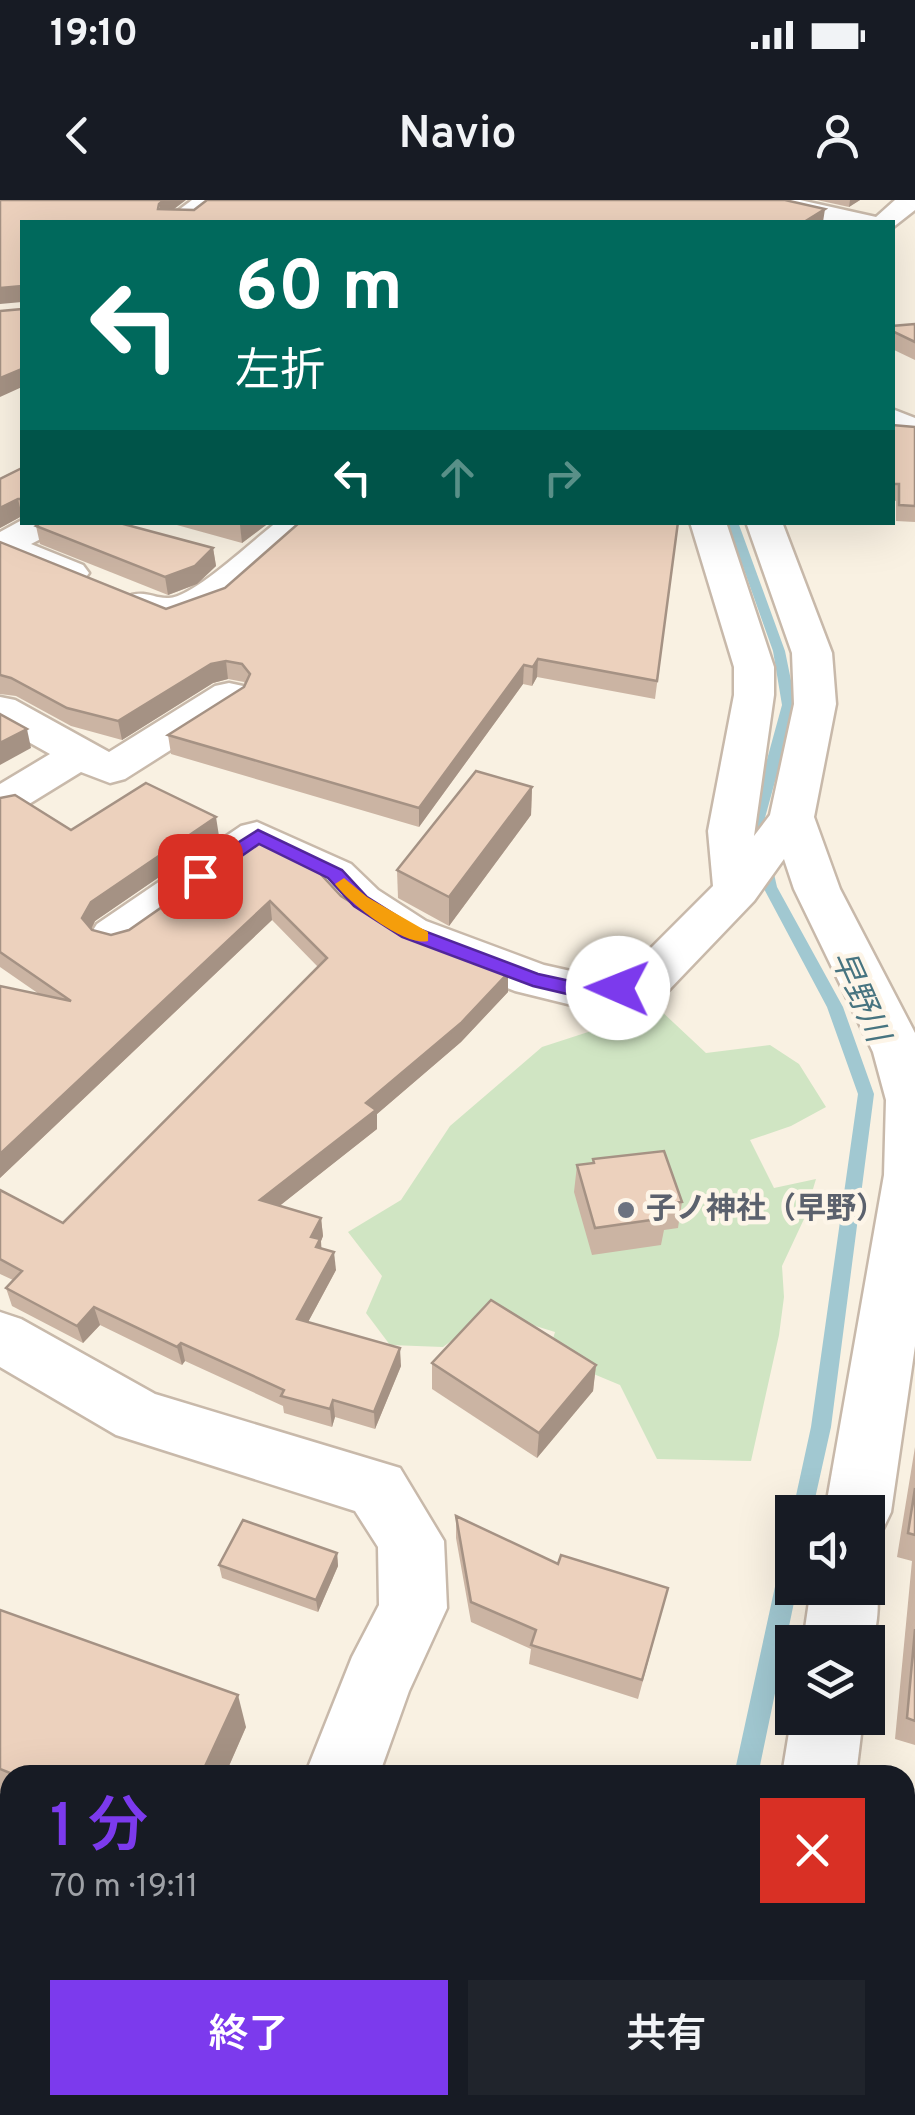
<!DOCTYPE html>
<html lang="ja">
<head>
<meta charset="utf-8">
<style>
  body { margin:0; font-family:Overpass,"Noto Sans JP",sans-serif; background:#20242c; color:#f1f3f6; height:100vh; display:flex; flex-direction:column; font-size:38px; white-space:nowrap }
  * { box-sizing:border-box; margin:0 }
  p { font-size:32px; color:#9ea1a6 }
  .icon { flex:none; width:55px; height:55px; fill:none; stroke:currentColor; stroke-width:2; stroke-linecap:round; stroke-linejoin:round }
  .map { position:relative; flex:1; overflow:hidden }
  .drawer { position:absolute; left:0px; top:1565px; width:915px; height:350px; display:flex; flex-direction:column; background:#171b24; border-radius:30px 30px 0 0; box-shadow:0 10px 40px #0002 }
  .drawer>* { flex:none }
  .guide { position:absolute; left:20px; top:20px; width:875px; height:305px; border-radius:0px; box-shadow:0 10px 40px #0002; background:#00695c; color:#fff; overflow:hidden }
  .controls { position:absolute; left:775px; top:1295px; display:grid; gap:20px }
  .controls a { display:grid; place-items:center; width:110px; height:110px; border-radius:0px; background:#171b24; box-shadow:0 10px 40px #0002; font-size:50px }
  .pin { position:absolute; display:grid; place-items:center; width:85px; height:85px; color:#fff; margin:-42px; border-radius:20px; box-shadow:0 5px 15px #0006 }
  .me { position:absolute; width:110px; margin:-55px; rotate:271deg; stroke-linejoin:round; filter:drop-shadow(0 0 8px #0008) }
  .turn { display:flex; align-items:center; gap:35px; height:210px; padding:0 50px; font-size:45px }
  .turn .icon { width:130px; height:130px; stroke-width:2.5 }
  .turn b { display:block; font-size:70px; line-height:85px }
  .lanes { display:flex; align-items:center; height:95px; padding:0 50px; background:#0003; justify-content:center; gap:50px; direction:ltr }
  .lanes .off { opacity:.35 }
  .round { display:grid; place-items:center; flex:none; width:105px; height:105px; border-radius:0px; background:#20242c }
  .overview { display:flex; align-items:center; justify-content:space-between; height:170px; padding:0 50px }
  h1 { font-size:60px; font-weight:600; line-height:75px; color:#7c3aed }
  .primary-button { display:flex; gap:20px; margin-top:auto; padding:20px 50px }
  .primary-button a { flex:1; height:115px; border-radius:0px; background:#7c3aed; color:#fff; font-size:40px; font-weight:600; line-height:115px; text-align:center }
  .primary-button a+a { background:#20242c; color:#f1f3f6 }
  .status { display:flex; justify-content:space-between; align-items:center; height:70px; padding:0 50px; background:#171b24; direction:ltr }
  .status svg { height:28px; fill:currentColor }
  header { display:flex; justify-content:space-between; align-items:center; height:130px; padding:0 50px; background:#171b24; font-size:45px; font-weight:600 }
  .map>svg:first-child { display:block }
</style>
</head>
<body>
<div class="status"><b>19:10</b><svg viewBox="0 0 49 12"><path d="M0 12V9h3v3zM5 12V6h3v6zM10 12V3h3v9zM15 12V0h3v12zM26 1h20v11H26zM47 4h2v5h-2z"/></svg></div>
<header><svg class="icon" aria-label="back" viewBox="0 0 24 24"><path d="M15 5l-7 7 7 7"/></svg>Navio<svg class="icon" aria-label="person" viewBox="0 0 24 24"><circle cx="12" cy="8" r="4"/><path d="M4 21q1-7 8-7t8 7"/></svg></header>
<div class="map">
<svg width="915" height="1915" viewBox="0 0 915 1915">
  <rect width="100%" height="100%" fill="#f9f1e2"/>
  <!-- green -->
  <path fill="#d0e5c3" d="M659,809L706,853L770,845L799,864L826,907L791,926L750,940L774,988L816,979L804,1019L782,1066L784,1097L779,1135L751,1261L657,1259L620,1185L548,1155L555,1132L490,1112L443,1147L390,1145L366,1113L382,1076L348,1032L401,1000L450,926L542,847Z"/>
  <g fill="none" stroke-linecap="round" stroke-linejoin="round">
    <!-- stream -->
    <g fill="#a1c8d1" fill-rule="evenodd">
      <path d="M727,322H738L785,451L796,505L763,625L777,687L843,807L874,894L831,1227L812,1312L792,1314L811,1227L858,894L827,807L763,687L749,625L782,505L773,451Z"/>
      <path d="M792,1349V1388H797L758,1575H734L781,1359L784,1352Z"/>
      <path d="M664,1905H690L688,1915H662Z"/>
    </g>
    <!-- minor casing -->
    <g stroke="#c8b9aa" stroke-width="5">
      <g id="minor">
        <path d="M192,0H223L193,22H163Z"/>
        <path d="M750,0H800L876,17L895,0H915V10L892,28V22H832L754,5Z"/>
        <path d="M892,209L915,218V241L892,232Z"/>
        <path d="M22,320L62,322L58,330L31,344L83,365L89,373L83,381C56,388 25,368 0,357V332Z"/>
        <path d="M277,322H318L225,403L168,424L132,411L126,403L132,395C147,391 155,399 169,398C194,397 253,340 277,322Z"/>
        <path d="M690,322H726L774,467V495L754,636L770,615L794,504L792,453L746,322H782L832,453L836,504L814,617L840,689L915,833V1146L891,1312L881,1333L868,1338V1312H825L884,975L886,900L873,852L794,689L784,659L754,701L665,794L584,808L515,791L392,743L344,712L319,684L260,655L131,746L114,751L97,746L90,735L97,724L241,626L257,622L351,664L378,690L426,721L544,765L584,774L632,767L713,686L708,631L734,495V467Z"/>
        <path d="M229,483L243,486L249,495L243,504L125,579L110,583L81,572L16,612L0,616V584L50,554L0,526V497L15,500L109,552L215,486Z"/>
        <path d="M0,1112L21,1119L155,1194L400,1268L444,1341L447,1408L409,1491L379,1575H305L352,1457L379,1405L378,1347L355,1311L116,1235L0,1167Z"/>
        <path d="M868,1365C883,1390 879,1427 868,1454V1442H803L811,1388H868Z"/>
        <path d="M792,1514V1518H863L856,1575H782Z"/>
        <path d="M166,1905H250L246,1915H162Z"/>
        <path d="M731,1905H815L813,1915H729Z"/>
      </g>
    </g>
    <!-- minor -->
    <use href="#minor" fill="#fff" fill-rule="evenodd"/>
  </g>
  <!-- wall -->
  <g fill="#cbb4a3">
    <path d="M817,0H860L849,7Z"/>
    <path d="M915,124V160L892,149V126Z"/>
    <path d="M892,225L915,227V322L896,321V301L892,300Z"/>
    <path d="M22,268V316L0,328V279Z"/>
    <path d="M166,322H270L242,343Z"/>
    <path d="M678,322L655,499L537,477L532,486L523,484L419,627L171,554L168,535L244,487L245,484L244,482L228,479L213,483L122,540L71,526L16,496L0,494V342L166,409Z"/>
    <path d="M36,326L213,348L216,366L197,384L168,395L40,344Z"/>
    <path d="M532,587L531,615L449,726L398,698L397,670Z"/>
    <path d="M0,598L71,630L219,636L95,721L92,730L111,735L129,730L258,640L390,727L508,792L461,842L377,914V929L279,1006L321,1018L323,1036L321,1041V1049L336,1070L308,1122L401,1166L375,1229L335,1217L332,1227L284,1213L283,1206L185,1161L182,1165L100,1125L83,1143L12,1106L6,1088L13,1080L0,1074V990L63,1023L318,767L272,720L0,978V786L39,794L0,767Z"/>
    <path d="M593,959L682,1002L678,1028L664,1030L661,1045L592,1055L574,992L577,965L593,964Z"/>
    <path d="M432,1163L596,1165L593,1191L537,1258L432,1189Z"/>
    <path d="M915,1247V1545L895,1539L912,1361L897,1357Z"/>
    <path d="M456,1316L558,1364L668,1388L638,1499L529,1464L531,1449L471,1422L456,1338Z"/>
    <path d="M337,1353L338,1366L318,1412L222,1378L219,1365Z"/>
    <path d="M0,1410L246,1527L225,1575H10V1596L0,1592Z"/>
    <path d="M905,1626L915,1628V1695L905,1692Z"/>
  </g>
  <!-- shaded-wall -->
  <g fill="#a59284">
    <path d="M164,0H186L161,19L159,4Z"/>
    <path d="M850,0H860L849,7Z"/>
    <path d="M825,9L823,22H804Z"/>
    <path d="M21,86L22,102L0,104V88Z"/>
    <path d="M22,169V187L0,197V178Z"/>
    <path d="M18,299L22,316L0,328V308Z"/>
    <path d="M244,322H270L242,343L240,325Z"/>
    <path d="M213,348L216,366L197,384L168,395L165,377Z"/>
    <path d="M538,459L537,477L532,486L533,467Z"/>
    <path d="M226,461L228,479L213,483L122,540L118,521L211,464Z"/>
    <path d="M524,465L523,484L419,627V608Z"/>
    <path d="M27,529L31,548L0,565V543Z"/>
    <path d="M532,587L531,615L449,726V697Z"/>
    <path d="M216,617L219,636L95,721L87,737L82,718L91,702Z"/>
    <path d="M270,701L272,720L0,978V954Z"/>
    <path d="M508,773V792L461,842L377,914V929L263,1019L260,1000Z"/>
    <path d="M321,1018L323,1036L321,1041L322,1057L311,1037Z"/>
    <path d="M334,1052L336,1070L300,1137L297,1119Z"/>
    <path d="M94,1107L100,1125L83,1143L77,1126Z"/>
    <path d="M181,1143L185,1161L182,1165L177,1147Z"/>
    <path d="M400,1148L401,1166L375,1229L374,1212Z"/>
    <path d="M596,1165L593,1191L537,1258L539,1233Z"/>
    <path d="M333,1200L335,1217L332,1227L330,1209Z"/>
    <path d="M337,1353L338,1366L318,1412L316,1400Z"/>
    <path d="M238,1495L246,1527L225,1575H201Z"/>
  </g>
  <!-- building -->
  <g fill="#ecd1bd" stroke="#a59284" stroke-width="2.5">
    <path d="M0,0H164L159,4L158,9L194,10L207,0H785L825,9L804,22H22V169L0,178V111L22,109L21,86L0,88Z"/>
    <path d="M915,124V142L892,131V126Z"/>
    <path d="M892,225L915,227V306L899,305V284H892Z"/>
    <path d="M22,268V299H18L0,308V279Z"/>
    <path d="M42,322H116L213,348L195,366L165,377L36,326Z"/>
    <path d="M300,322H678L657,481L538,459L533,467L524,465L419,608L168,535L244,487L250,474L242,464L226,461L211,464L118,521L67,508L11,478L0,475V342L166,409L225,388Z"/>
    <path d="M0,514L27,529L0,543Z"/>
    <path d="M476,571L532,587L449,697L397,670Z"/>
    <path d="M146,583L216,617L91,702L82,718L92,730L111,735L129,730L258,640L315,668L341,696L390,727L508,773L461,823L366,903L376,910L260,1000L321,1018L311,1037L320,1039L316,1047L334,1052L297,1119L400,1148L374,1212L333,1200L330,1209L281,1196L284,1190L181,1143L177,1147L94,1107L77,1126L6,1088L22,1071L0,1059V990L63,1023L327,758L270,701L0,954V786L71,801L0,752V598L15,595L71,630Z"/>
    <path d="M664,951L682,1002L660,1004L665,1018L595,1028L577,965L594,963L593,959Z"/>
    <path d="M491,1100L596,1165L539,1233L432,1163Z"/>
    <path d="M915,1288V1335L908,1333Z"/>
    <path d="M456,1316L558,1364L561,1355L668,1388L642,1480L531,1445L536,1430L471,1402Z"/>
    <path d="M243,1320L337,1353L316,1400L219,1365Z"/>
    <path d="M0,1410L238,1495L201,1575H15L0,1569Z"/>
    <path d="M915,1429V1521L907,1518Z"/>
    <path d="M905,1626L915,1628V1683L905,1680Z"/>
  </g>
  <!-- route -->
  <path fill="#7c3aed" stroke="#51269a" stroke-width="2.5" d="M258,630L342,670L367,697L416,728L538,774L584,784L618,781L628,788L618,796L584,798L533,786L402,737L354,706L328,678L259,644L207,680H193V671Z"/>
  <!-- slow -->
  <path fill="#f59e0b" d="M344,678L367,697L428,732V741C405,747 349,703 335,684Z"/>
  <!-- markers -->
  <circle fill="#6b7280" stroke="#fdf5e8" stroke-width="4" cx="626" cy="1010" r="10"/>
  <g text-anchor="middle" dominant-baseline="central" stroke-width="9" stroke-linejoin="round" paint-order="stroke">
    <!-- worship labels -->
    <g font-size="30" font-weight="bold" fill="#5b616d" stroke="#fdf5e8" text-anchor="start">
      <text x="646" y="1010">子ノ神社（早野）</text>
    </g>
    <!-- water labels -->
    <g font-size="32" font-style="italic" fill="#477480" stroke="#fdf5e8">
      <text transform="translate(858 797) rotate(66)">早野川</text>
    </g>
  </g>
</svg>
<div class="controls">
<a><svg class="icon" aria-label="sound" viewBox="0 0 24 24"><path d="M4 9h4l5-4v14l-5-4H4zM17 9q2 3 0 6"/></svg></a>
<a><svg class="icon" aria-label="layers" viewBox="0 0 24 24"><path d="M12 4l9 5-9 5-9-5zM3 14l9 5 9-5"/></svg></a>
</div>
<div class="pin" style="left:200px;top:676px;background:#d93025"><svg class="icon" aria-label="arrive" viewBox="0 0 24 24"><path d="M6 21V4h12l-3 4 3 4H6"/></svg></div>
<svg class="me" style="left:618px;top:788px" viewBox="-20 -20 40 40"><circle r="19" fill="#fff"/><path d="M0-13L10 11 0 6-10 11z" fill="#7c3aed"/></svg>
<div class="guide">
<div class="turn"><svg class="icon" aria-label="left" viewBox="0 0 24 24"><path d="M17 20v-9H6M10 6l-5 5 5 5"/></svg><div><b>60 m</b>左折</div></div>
<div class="lanes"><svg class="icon" aria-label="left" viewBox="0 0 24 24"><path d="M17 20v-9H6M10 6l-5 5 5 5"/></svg><svg class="icon off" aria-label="ahead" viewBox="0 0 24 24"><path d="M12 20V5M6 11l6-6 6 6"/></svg><svg class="icon off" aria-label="right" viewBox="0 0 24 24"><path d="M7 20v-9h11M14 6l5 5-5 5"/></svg></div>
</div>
<section class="drawer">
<div class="overview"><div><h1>1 分</h1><p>70 m · 19:11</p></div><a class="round" style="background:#d93025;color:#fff"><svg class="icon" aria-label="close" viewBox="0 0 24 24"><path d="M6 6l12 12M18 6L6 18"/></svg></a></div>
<div class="primary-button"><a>終了</a><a>共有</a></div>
</section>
</div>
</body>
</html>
